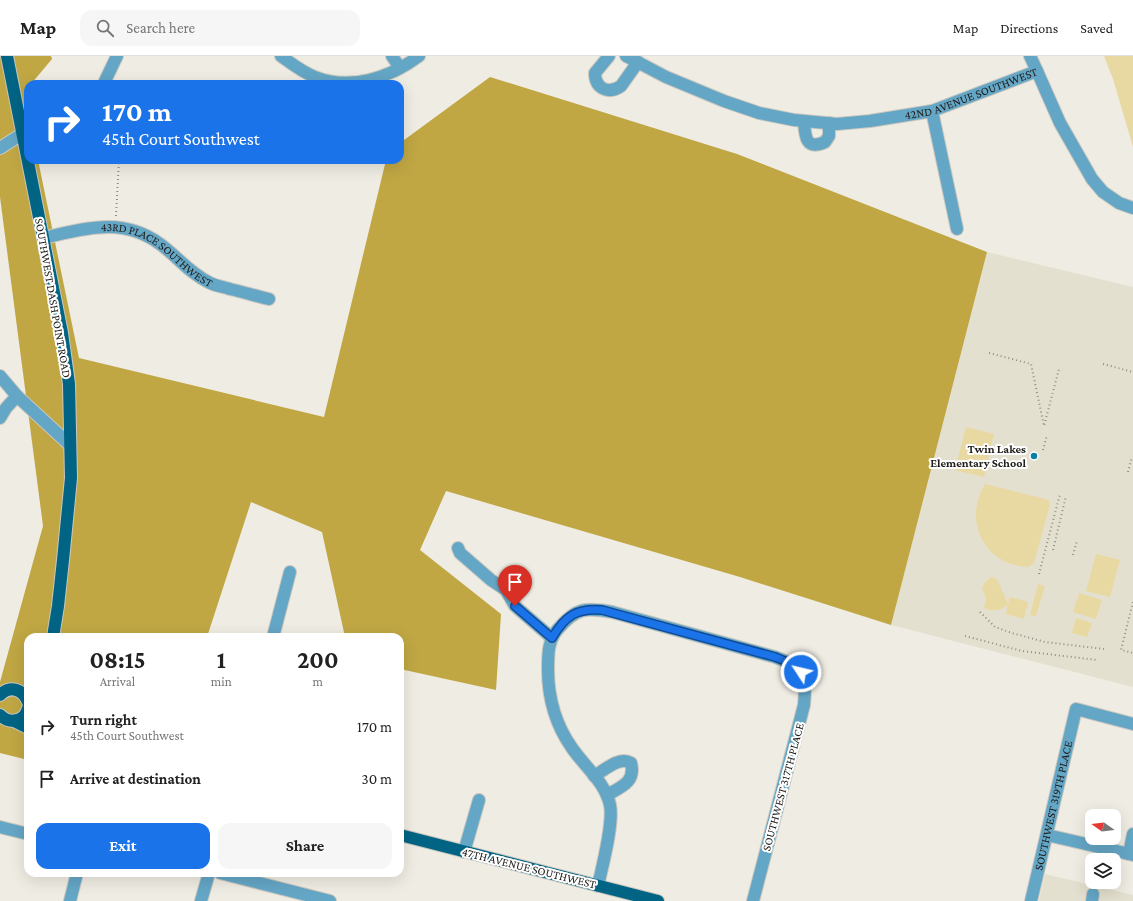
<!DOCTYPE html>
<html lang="en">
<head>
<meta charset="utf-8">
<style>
  body { margin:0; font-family:"Crimson Pro",serif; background:#f6f6f6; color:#222; height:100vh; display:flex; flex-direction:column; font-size:15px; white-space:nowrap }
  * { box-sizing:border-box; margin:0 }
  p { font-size:13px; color:#767676 }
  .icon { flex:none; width:22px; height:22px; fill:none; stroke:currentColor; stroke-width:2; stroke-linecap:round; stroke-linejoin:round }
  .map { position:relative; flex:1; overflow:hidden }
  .side { position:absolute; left:24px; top:577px; width:380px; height:244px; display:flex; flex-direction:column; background:#fff; border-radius:12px; box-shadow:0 4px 16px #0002 }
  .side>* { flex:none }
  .hud { position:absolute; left:24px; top:24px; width:380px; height:84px; border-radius:12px; box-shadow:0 4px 16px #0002; background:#1a73e8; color:#fff; overflow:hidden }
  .needle { width:26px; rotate:284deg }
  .tools { position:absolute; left:1085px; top:753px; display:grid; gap:8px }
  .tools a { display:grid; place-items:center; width:36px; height:36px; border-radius:8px; background:#fff; box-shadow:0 4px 16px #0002; font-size:20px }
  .pin { position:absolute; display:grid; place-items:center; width:34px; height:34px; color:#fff; margin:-41px -17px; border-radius:50% 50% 50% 0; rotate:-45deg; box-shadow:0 0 4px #0007 }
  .pin .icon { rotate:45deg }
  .me { position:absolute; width:44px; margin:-22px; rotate:305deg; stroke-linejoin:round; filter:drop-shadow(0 0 3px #0008) }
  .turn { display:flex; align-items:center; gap:14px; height:84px; padding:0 12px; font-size:18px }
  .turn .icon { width:52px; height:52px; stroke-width:2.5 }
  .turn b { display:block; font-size:28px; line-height:34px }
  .eta { display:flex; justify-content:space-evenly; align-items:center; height:68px; text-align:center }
  .eta b { font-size:24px; font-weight:700; line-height:28px }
  .action { display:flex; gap:8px; margin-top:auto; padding:8px 12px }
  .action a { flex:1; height:46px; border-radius:12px; background:#1a73e8; color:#fff; font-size:16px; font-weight:700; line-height:46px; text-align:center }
  .action a+a { background:#f6f6f6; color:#222 }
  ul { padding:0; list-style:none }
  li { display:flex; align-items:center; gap:12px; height:52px; padding:0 12px }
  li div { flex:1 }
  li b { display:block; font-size:15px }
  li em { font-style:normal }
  header { display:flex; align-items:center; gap:24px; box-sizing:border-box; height:56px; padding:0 20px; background:#fff; border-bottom:1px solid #e0e0e0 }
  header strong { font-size:19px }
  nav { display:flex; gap:22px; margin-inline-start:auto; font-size:14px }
  .search { width:280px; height:36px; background:#f6f6f6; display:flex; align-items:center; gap:10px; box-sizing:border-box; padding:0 14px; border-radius:12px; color:#767676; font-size:15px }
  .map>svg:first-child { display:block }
</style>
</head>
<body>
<header>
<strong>Map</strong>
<div class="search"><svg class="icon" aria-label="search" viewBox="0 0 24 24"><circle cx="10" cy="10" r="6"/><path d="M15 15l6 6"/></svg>Search here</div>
<nav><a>Map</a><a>Directions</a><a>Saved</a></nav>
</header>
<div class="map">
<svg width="1133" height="845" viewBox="0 0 1133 845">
  <rect width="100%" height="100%" fill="#efece3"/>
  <!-- built -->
  <g fill="#e4e0cf">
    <path d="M987,196L1133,231V631L891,569Z"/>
    <path d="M1045,818L1133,839V845H1039Z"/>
  </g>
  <!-- green -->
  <g fill="#e8d9a2">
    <path d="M1104,0H1133V91L1113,23Z"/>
    <path d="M966,371L994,378L984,421L955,414Z"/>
    <path d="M985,428L1049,444L1050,449L1034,507L1029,511C985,510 962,465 985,428Z"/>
    <path d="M1096,498L1120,504L1110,541L1086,535Z"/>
    <path d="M991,521L997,523L1008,548L1010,541L1028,546L1024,563L1006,558L1008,548C1003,555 991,556 984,552L986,542L982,533L985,526Z"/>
    <path d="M1038,528L1045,530L1036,560L1030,559Z"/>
    <path d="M1079,537L1102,544L1096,563L1073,556Z"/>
    <path d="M1076,562L1092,567L1087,581L1072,577Z"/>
  </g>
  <!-- forest -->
  <path fill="#c0a744" d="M0,0H51L52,3L31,28H28V31L24,36L28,56V104H38L79,302L324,361L386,104H400V87L490,21L737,98L987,196L891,569L740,521L446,435L420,494L501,558L496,634L400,613V581H345L322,476L251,446L207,581H28V704L0,697V626L43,470L0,141Z"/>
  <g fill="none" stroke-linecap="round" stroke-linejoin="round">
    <!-- minor casing -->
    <g stroke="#c9c7bf" stroke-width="14">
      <g id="minor">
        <path d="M281,0C292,8 302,16 315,21C350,35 390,22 419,0"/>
        <path d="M392,0L400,12"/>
        <path d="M609,0L595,17C595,32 608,39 621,30L638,6"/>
        <path id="s1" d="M626,0L666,21L724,45L759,57L794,64L837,68L870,65L932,55L1037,15L1060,67L1092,123L1103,136L1119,147L1133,152"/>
        <path d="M1030,0L1037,15"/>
        <path d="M105,25L117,0"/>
        <path d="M932,55L957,173"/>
        <path d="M804,65C805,79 805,95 825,86L829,80V67"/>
        <path d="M0,92L22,78"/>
        <path id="s2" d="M43,182C84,173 122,160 160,188C178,201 189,217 210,227C216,230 224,231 230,233C243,236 256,240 269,243"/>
        <path d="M0,320L17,340L70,389"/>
        <path d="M0,362L6,352L17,340"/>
        <path d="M458,492L460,497L491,524L506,534L515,550L552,582"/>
        <path d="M273,581L290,516"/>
        <path d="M594,720C605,714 619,700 631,707C636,726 621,731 607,739"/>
        <path d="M0,771L28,778"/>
        <path d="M1047,779L1133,799"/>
        <path d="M464,796L479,744"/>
        <path d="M1129,798L1133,778"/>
        <path d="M220,817L330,845"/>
        <path d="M598,830C602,811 614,767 610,749C605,726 585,711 572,692C555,668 548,642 548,613C548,598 548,584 558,573C576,552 585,551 612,556L775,601C803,611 807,619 804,649L753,845"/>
        <path d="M70,845L77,817"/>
        <path d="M201,845L209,817"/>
        <path id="s3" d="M1031,845L1076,653L1133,668"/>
        <path d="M1092,845L1093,838"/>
      </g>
    </g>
    <!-- major casing -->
    <g stroke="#c9c7bf" stroke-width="14">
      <g id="major">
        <path d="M7,0L62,277L69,328L71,422L63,504L58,550L53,581"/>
        <path d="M0,639C10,629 23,633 28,646"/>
        <path d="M0,659C10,669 25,665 28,652"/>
        <path d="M14,665L28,672"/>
        <path d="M400,779L658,845"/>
      </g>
    </g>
    <!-- path -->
    <g stroke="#8f8d87" stroke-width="2" stroke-dasharray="1 3" stroke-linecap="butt">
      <path d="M116,160L119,104"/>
      <path d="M989,297L1031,308L1044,370L1059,313"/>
      <path d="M1103,308L1133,316"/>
      <path d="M1043,394L1047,379"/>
      <path d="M1128,416L1132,401"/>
      <path d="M1053,494L1066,440"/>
      <path d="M1073,499L1077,485"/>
      <path d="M1039,518L1060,438"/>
      <path d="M1133,546L1121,594L1133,597"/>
      <path d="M980,556L995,571L1012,577L1045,586L1104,593"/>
      <path d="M965,580L1022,595L1097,604"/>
    </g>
    <!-- minor -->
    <use href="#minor" stroke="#64a6c5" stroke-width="12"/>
    <!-- major -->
    <use href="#major" stroke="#026484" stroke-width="12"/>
  </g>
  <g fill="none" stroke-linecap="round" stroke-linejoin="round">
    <!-- route casing -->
    <g stroke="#114b97" stroke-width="10">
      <path id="route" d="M515,550L552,582C565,560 576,552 602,554L775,601C785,605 794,608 801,616"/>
    </g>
    <!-- route -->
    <use href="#route" stroke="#1a73e8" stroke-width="7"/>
  </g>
  <!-- markers -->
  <circle fill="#0c7fa7" stroke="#fff" stroke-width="1.5" cx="1034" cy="400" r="4"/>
  <g text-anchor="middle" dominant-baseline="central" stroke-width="4" stroke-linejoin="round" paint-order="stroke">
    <!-- street labels -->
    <g font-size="12" fill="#1e1d1a" stroke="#fff">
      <text stroke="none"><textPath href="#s1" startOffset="362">42ND AVENUE SOUTHWEST</textPath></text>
      <text stroke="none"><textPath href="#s2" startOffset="123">43RD PLACE SOUTHWEST</textPath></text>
      <text transform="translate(53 242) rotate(80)">SOUTHWEST DASH POINT ROAD</text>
      <text transform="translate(783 731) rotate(-75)">SOUTHWEST 317TH PLACE</text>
      <text stroke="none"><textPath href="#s3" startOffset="98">SOUTHWEST 319TH PLACE</textPath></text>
      <text transform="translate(529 812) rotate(14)">47TH AVENUE SOUTHWEST</text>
    </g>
    <!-- poi labels -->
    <g font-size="12" font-weight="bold" fill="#1e1d1a" stroke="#fff" text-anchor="end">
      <text x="1026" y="393">Twin Lakes<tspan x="1026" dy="14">Elementary School</tspan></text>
    </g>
  </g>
</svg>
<div class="tools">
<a><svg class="needle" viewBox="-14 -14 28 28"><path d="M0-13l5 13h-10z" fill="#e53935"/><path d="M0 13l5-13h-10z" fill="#767676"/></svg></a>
<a><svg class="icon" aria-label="layers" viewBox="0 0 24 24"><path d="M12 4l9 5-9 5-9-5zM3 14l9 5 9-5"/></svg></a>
</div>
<div class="pin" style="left:515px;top:550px;background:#d93025"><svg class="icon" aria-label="arrive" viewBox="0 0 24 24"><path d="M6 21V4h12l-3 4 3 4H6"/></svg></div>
<svg class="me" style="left:801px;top:616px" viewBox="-20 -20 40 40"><circle r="17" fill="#1a73e8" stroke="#fff" stroke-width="3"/><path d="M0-11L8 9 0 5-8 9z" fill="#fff"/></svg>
<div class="hud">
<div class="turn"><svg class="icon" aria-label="right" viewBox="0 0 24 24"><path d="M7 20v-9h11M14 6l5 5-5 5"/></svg><div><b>170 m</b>45th Court Southwest</div></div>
</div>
<section class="side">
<div class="eta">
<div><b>08:15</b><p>Arrival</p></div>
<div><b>1</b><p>min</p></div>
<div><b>200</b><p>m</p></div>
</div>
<ul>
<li><svg class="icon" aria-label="right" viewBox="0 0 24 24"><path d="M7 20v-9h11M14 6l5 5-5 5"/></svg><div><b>Turn right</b><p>45th Court Southwest</p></div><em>170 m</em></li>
<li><svg class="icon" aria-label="arrive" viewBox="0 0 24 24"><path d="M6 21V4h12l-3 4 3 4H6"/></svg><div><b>Arrive at destination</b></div><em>30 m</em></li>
</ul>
<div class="action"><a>Exit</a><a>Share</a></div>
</section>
</div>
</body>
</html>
